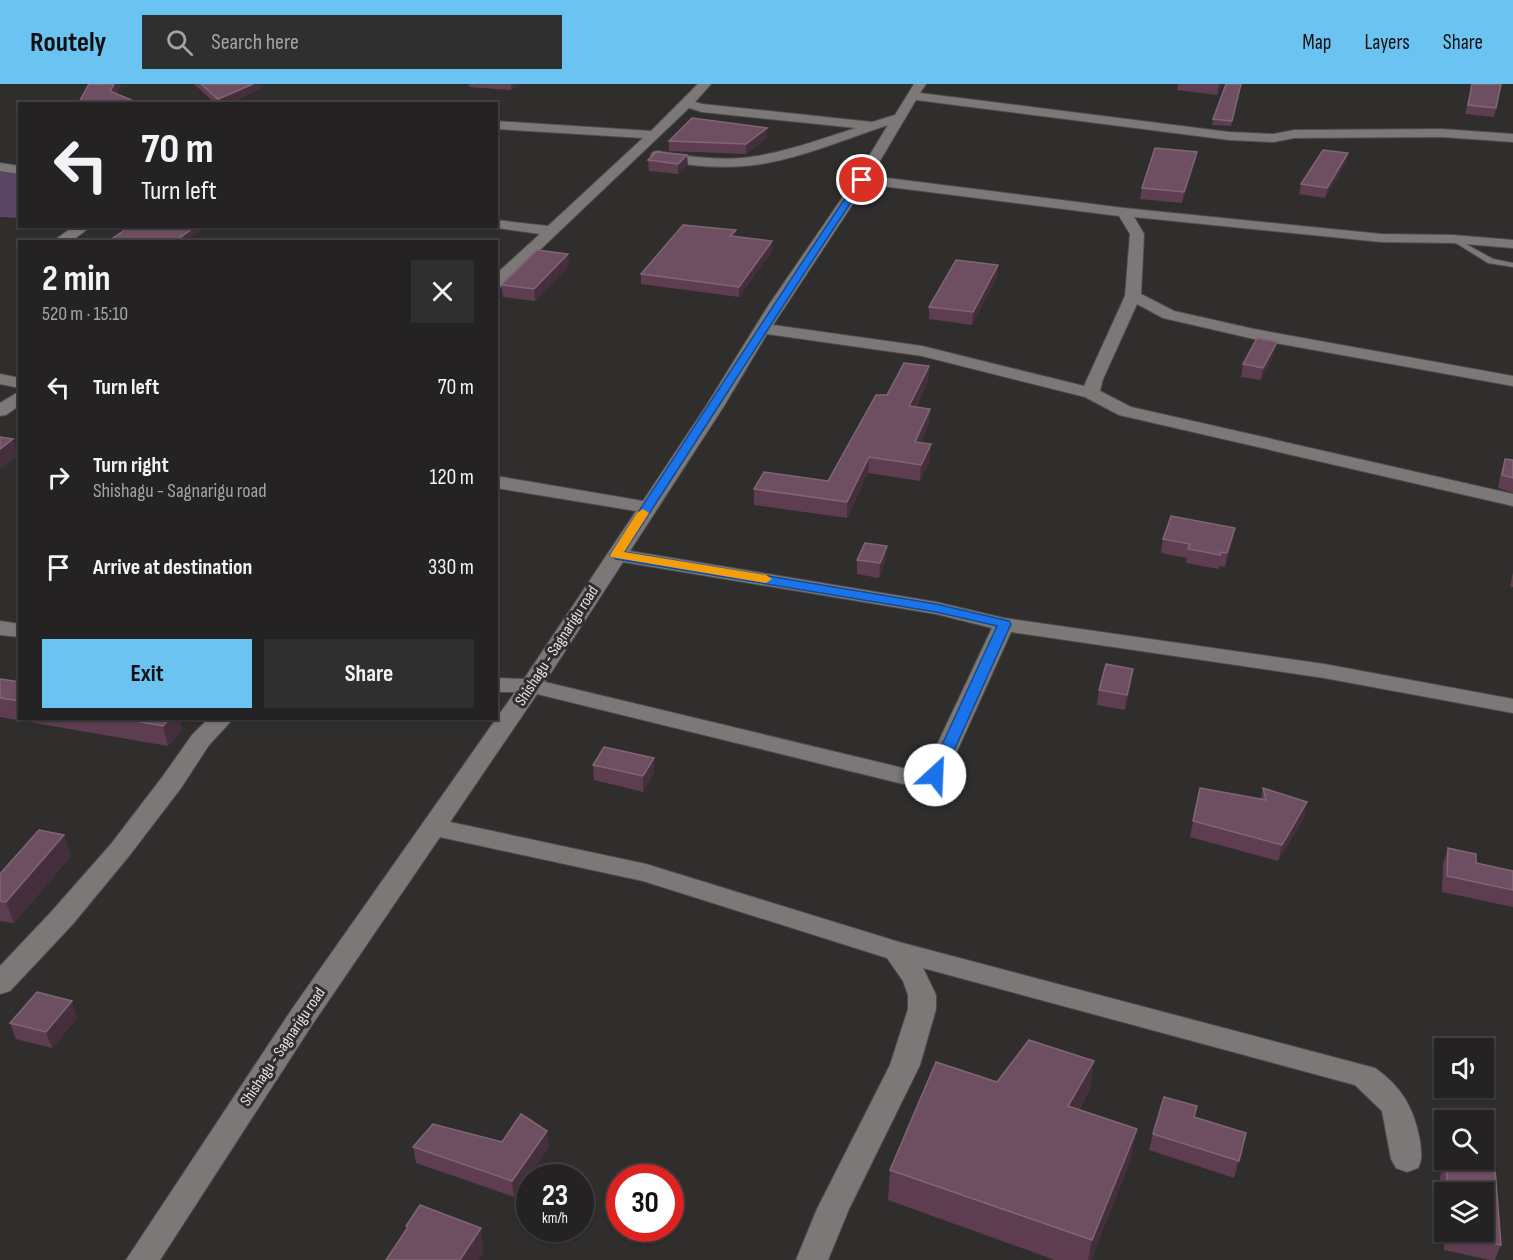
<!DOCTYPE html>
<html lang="en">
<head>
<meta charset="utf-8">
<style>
  body { margin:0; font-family:"Sofia Sans Condensed",sans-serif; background:#302f2f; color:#f1f3f6; height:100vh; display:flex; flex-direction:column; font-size:22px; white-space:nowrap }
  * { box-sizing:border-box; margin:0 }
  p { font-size:20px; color:#a3a4a5 }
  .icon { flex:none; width:33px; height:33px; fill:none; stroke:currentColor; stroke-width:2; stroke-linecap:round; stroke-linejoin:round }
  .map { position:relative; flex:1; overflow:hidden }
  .drawer { position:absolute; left:18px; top:156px; width:480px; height:480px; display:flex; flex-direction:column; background:#242222; border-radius:0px; box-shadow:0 2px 4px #0004,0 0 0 2px #413f40 }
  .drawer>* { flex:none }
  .banner { position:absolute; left:18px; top:18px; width:480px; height:126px; border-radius:0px; box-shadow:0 2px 4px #0004,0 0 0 2px #413f40; background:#242222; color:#f1f3f6; overflow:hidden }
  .fabs { position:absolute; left:1434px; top:954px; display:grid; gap:12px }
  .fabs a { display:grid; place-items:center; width:60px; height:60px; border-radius:0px; background:#242222; box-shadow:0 2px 4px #0004,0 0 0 2px #413f40; font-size:30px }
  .speed { position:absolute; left:516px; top:1080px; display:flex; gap:12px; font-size:30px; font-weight:700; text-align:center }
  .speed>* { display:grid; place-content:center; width:78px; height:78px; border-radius:50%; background:#242222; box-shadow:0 2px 4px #0004,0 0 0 2px #413f40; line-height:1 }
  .speed small { font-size:15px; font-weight:400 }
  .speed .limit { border:9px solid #d22; background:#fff; color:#111 }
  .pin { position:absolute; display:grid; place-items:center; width:51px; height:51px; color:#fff; margin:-26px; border:3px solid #fff; border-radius:50%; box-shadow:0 2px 6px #0007 }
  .me { position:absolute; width:66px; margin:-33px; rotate:25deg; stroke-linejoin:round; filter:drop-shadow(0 0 4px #0008) }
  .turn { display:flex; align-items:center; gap:21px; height:126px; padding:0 24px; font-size:27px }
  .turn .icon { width:78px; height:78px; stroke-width:2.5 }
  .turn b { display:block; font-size:42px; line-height:51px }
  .round { display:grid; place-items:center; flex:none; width:63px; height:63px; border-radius:0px; background:#302f2f }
  .head { display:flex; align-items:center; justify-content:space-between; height:102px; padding:0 24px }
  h1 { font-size:36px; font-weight:700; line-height:45px }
  .cta { display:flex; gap:12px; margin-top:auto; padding:12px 24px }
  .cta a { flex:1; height:69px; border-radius:0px; background:#6bc3f2; color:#111; font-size:24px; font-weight:700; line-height:69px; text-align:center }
  .cta a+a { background:#302f2f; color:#f1f3f6 }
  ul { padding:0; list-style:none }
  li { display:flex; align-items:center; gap:18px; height:90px; padding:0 24px }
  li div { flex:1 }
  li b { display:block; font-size:22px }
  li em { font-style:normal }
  header { display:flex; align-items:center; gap:36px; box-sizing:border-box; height:84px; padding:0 30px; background:#6bc3f2; color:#111 }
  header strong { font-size:28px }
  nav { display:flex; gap:33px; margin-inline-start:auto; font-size:21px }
  .search { width:420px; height:54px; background:#302f2f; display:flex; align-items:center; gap:15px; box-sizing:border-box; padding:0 21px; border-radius:0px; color:#a3a4a5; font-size:22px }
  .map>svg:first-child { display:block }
</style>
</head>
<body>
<header>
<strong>Routely</strong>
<div class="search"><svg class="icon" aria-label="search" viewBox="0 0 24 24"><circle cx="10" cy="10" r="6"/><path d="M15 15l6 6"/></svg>Search here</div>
<nav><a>Map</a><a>Layers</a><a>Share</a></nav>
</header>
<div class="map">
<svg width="1513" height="1176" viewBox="0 0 1513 1176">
  <rect width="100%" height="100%" fill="#302d2d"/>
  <!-- water -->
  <path fill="#5b4565" d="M0,87L19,89V134L0,133Z"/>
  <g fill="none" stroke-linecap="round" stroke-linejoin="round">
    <!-- lane casing -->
    <g stroke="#4d4b4b" stroke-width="2">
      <path id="lane" d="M1451,154H1455L1493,175L1513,179V183L1488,179L1451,156Z"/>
    </g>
    <!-- street casing -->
    <g stroke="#4d4b4b" stroke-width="2">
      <g id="street">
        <path d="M698,0H711L695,18L702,20L872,38L895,31L914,0H926L920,9L1229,48L1274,50L1294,46L1442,45L1513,50V58L1442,53L1294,54L1274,58L1229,56L916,16L871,92L1124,124L1381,150L1453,151L1513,156V164L1453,159L1381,158L1134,133L1144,150L1141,210L1174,227L1254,245L1513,292V302L1254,255L1163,234L1137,220L1103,295L1100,307L1131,323L1513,410V422L1119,331L1085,313L922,272L767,250L724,322L630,467L936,518L1004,534L1324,580L1513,615V629L1324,594L1011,548L944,696L903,700L537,610L450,738L646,780L899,858L1375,984C1402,1003 1414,1024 1420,1057C1421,1068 1423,1074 1418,1084L1407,1088L1396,1084L1391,1075L1382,1027L1355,1001L923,884L936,911V925L920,981L849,1125L828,1176H796L817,1125L890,981L908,925V911L903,897L887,874L643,797L440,753L312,941L160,1176H126L292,925L515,608H496V594L524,595L636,427L496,404V392L643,417L706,322L768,222L855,95L888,41C845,55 800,75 755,81C722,85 685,82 653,74L651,71L653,68L658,67C689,73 725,78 756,72C790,67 823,54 856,44L702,28L689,24L502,202L496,204V190L540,150L491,143L496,142V136L548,142L643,54L496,45V37L651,47ZM866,100L1119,132L1130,150L1125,212L1084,302L922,262L773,241ZM623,478L936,530L992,544L926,684H903L545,598Z"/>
        <path d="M0,79L20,82V90L0,87Z"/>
        <path d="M74,142H92L70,158H52Z"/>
        <path d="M0,290L20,294V304L0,300Z"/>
        <path d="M20,307V321L6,331L0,332V319Z"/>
        <path d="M0,537L20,540V553L0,551Z"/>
        <path d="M209,634H234L209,661L181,704L129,772L72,841L10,907L0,910V882L52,827L111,760L163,692L192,651Z"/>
      </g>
    </g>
    <!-- lane -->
    <use href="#lane" fill="#7c7878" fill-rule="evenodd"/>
    <!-- street -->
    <use href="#street" fill="#7c7878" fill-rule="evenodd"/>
  </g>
  <!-- wall -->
  <g fill="#5e3d51" fill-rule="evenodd">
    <path d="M194,0H259L260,5L227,20H216Z"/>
    <path d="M469,0H518L511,6L469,3Z"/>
    <path d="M1178,0H1222L1217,11L1177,6Z"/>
    <path d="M1241,0L1231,42L1212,41L1213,35Z"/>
    <path d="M1472,0L1496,24L1494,33L1465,30Z"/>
    <path d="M767,54L746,70L669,67V57Z"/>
    <path d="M1197,68L1195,79L1182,119L1140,115L1142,104Z"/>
    <path d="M1348,69L1346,78L1325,114L1299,110L1301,100Z"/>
    <path d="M648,76L688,81L678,90L649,87Z"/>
    <path d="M736,146V153L772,167L739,213L641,200V190Z"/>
    <path d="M998,181L997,193L972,241L929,235V223Z"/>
    <path d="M569,182L535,217L503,213L501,201Z"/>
    <path d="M1274,270L1261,296L1241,293L1243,280Z"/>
    <path d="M929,282L928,297L916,323L930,325L929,340L920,359L930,376L920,397L868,389L847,434L754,421V405L828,397L887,311Z"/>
    <path d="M1505,375L1513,376V409L1498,404L1501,388Z"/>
    <path d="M1163,455L1232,458L1225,483L1219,482L1218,485L1186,479L1187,474L1161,469Z"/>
    <path d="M857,476H886L879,494L857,490Z"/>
    <path d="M1513,488V503H1510Z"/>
    <path d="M0,595L20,598V634H179L182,646L168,662L0,633Z"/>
    <path d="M1131,600L1125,626L1097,621L1099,606Z"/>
    <path d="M654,674V689L643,708L594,696L593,681Z"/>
    <path d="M1200,704L1261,715L1263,704L1304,734L1278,777L1190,753Z"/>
    <path d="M1448,764L1476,779L1513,787V823L1442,808L1443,780Z"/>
    <path d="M71,772L14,839L0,837V790Z"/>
    <path d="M77,934L52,964L16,955L10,939Z"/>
    <path d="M1094,977L1089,1007L1079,1026L1131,1075L1091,1176H1055L888,1116L890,1086L997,998Z"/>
    <path d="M1246,1049L1234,1094L1149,1066L1153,1050Z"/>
    <path d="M413,1063H549L514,1113L416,1079Z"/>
    <path d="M1446,1076L1495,1085L1501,1161L1495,1176H1490L1444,1166L1440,1092ZM1444,1108H1484V1148H1444Z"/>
  </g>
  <!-- shaded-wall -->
  <g fill="#462f3c">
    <path d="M114,0H122L112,17L110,7Z"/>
    <path d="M253,0H259L260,5L227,20H219L218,15Z"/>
    <path d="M511,0H518L511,6Z"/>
    <path d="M1219,0H1222L1217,11Z"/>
    <path d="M134,17V20H122Z"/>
    <path d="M767,44V54L746,70V60Z"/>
    <path d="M1197,68L1195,79L1182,119L1184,108Z"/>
    <path d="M1348,69L1346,78L1325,114L1327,104Z"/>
    <path d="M687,71L688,81L678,90V80Z"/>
    <path d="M196,142L206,143L184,158H174Z"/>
    <path d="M736,146V155L730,152Z"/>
    <path d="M772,157V167L739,213V203Z"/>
    <path d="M568,170L569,182L535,217L534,205Z"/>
    <path d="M998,181L997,193L972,241L973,228Z"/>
    <path d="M1277,258L1274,270L1261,296L1263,284Z"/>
    <path d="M929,282L928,297L908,337L909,322Z"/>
    <path d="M930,325L929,340L914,373L915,358Z"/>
    <path d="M13,355L18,372L0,385V365Z"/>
    <path d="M931,360L930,376L920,397L921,381Z"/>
    <path d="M869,373L868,389L847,434V418Z"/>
    <path d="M1235,444L1232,458L1225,483L1227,469Z"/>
    <path d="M887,462L886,476L879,494L880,479Z"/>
    <path d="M1133,585L1131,600L1125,626L1127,611Z"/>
    <path d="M170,634H179L182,646L168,662L163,642Z"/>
    <path d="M654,674V689L643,708V692Z"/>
    <path d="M1307,718L1304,734L1278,777L1282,761Z"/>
    <path d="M64,751L71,772L14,839L6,818Z"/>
    <path d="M72,917L77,934L52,964L46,948Z"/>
    <path d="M1094,977L1089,1007L1063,1053L1068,1022Z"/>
    <path d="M1137,1045L1131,1075L1091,1176H1088L1092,1156Z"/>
    <path d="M547,1047L549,1063L514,1113L512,1097Z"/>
    <path d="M481,1144L484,1168L479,1176H460Z"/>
  </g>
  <!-- building -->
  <g fill="#6d4f61" stroke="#806675" stroke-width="1.5">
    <path d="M89,0H114L110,7L134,17L122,20H78Z"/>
    <path d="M201,0H253L218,15Z"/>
    <path d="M1226,0H1241L1232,37L1213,35Z"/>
    <path d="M1472,0H1501L1496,24L1468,21Z"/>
    <path d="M692,34L767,44L746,60L669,57Z"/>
    <path d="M1155,64L1197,68L1184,108L1142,104Z"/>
    <path d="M1323,66L1348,69L1327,104L1301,100Z"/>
    <path d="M656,68L687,71L678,80L648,76Z"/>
    <path d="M683,141L736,146L730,152L772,157L739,203L641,190Z"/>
    <path d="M131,142H196L174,158H107Z"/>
    <path d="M537,166L568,170L534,205L501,201Z"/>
    <path d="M956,176L998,181L973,228L929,223Z"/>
    <path d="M1257,254L1277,258L1263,284L1243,280Z"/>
    <path d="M904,279L929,282L909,322L930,325L915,358L931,360L921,381L869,373L847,418L754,405L764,388L828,397L876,311H887Z"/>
    <path d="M0,353L13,355L0,365Z"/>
    <path d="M1505,375L1513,376V394L1502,391Z"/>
    <path d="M1171,432L1235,444L1227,469L1221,468L1220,471L1188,465L1190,460L1163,455Z"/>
    <path d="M865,459L887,462L880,479L857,476Z"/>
    <path d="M1106,580L1133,585L1127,611L1099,606Z"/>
    <path d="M0,595L20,598V617L0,614Z"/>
    <path d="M119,634H170L163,642Z"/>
    <path d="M604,663L654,674L643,692L593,681Z"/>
    <path d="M1200,704L1266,716L1263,704L1307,718L1282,761L1193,737Z"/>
    <path d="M39,746L64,751L6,818L0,817V790Z"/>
    <path d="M1448,764L1476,770V779L1513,787V806L1447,792Z"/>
    <path d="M37,908L72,917L46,948L10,939Z"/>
    <path d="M1029,956L1094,977L1068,1022L1137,1045L1092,1156L890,1086L936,978L997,998Z"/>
    <path d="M1164,1013L1197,1022L1194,1033L1246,1049L1239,1077L1153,1050Z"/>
    <path d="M521,1030L547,1047L512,1097L413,1063L433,1040L502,1058Z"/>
    <path d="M1446,1076L1495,1085L1501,1161L1450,1150V1148H1484V1108H1448Z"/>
    <path d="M420,1121L481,1144L460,1176H386L408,1143L406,1142Z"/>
  </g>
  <!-- route -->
  <path fill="#1a73e8" stroke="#114b97" stroke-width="1.5" d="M862,93L866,96C783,219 705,345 624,468L936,520L1009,537L1011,540L943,691L935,696L928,691L997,542L936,528L616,475L610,471C693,346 774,218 859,94Z"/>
  <!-- slow -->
  <path fill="#f59e0b" d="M643,425L649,429L624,468L766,491L772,495L766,499L611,473L610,471L637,429Z"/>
  <g text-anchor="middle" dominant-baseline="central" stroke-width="6" stroke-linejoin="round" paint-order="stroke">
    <!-- street labels -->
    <g font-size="16" fill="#e5e3e4" stroke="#302d2d">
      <text transform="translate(557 562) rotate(-57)">Shishagu - Sagnarigu road</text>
      <text transform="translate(283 963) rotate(-56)">Shishagu - Sagnarigu road</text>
    </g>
  </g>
</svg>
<div class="fabs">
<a><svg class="icon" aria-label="sound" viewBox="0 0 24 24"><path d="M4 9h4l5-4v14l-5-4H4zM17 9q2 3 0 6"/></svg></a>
<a><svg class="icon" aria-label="search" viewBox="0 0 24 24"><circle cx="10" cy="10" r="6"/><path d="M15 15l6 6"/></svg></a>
<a><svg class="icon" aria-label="layers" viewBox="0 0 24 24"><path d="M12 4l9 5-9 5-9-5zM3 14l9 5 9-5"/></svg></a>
</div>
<div class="speed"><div>23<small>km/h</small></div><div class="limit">30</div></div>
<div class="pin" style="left:862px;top:96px;background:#d93025"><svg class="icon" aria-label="arrive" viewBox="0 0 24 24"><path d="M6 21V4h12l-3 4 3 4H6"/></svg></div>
<svg class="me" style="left:935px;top:691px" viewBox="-20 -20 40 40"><circle r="19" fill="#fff"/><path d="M0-13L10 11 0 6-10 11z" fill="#1a73e8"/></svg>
<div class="banner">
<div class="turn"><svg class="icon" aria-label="left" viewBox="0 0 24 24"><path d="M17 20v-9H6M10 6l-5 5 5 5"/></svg><div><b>70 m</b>Turn left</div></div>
</div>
<section class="drawer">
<div class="head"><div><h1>2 min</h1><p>520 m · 15:10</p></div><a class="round"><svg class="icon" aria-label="close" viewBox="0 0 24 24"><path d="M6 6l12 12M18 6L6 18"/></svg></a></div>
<ul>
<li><svg class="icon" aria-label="left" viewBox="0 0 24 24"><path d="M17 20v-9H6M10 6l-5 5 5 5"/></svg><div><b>Turn left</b></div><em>70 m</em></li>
<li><svg class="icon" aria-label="right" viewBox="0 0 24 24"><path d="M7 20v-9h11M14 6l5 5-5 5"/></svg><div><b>Turn right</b><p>Shishagu - Sagnarigu road</p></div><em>120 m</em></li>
<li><svg class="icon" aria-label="arrive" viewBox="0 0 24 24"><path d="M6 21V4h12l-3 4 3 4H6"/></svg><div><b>Arrive at destination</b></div><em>330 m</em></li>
</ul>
<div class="cta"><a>Exit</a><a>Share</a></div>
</section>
</div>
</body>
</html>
